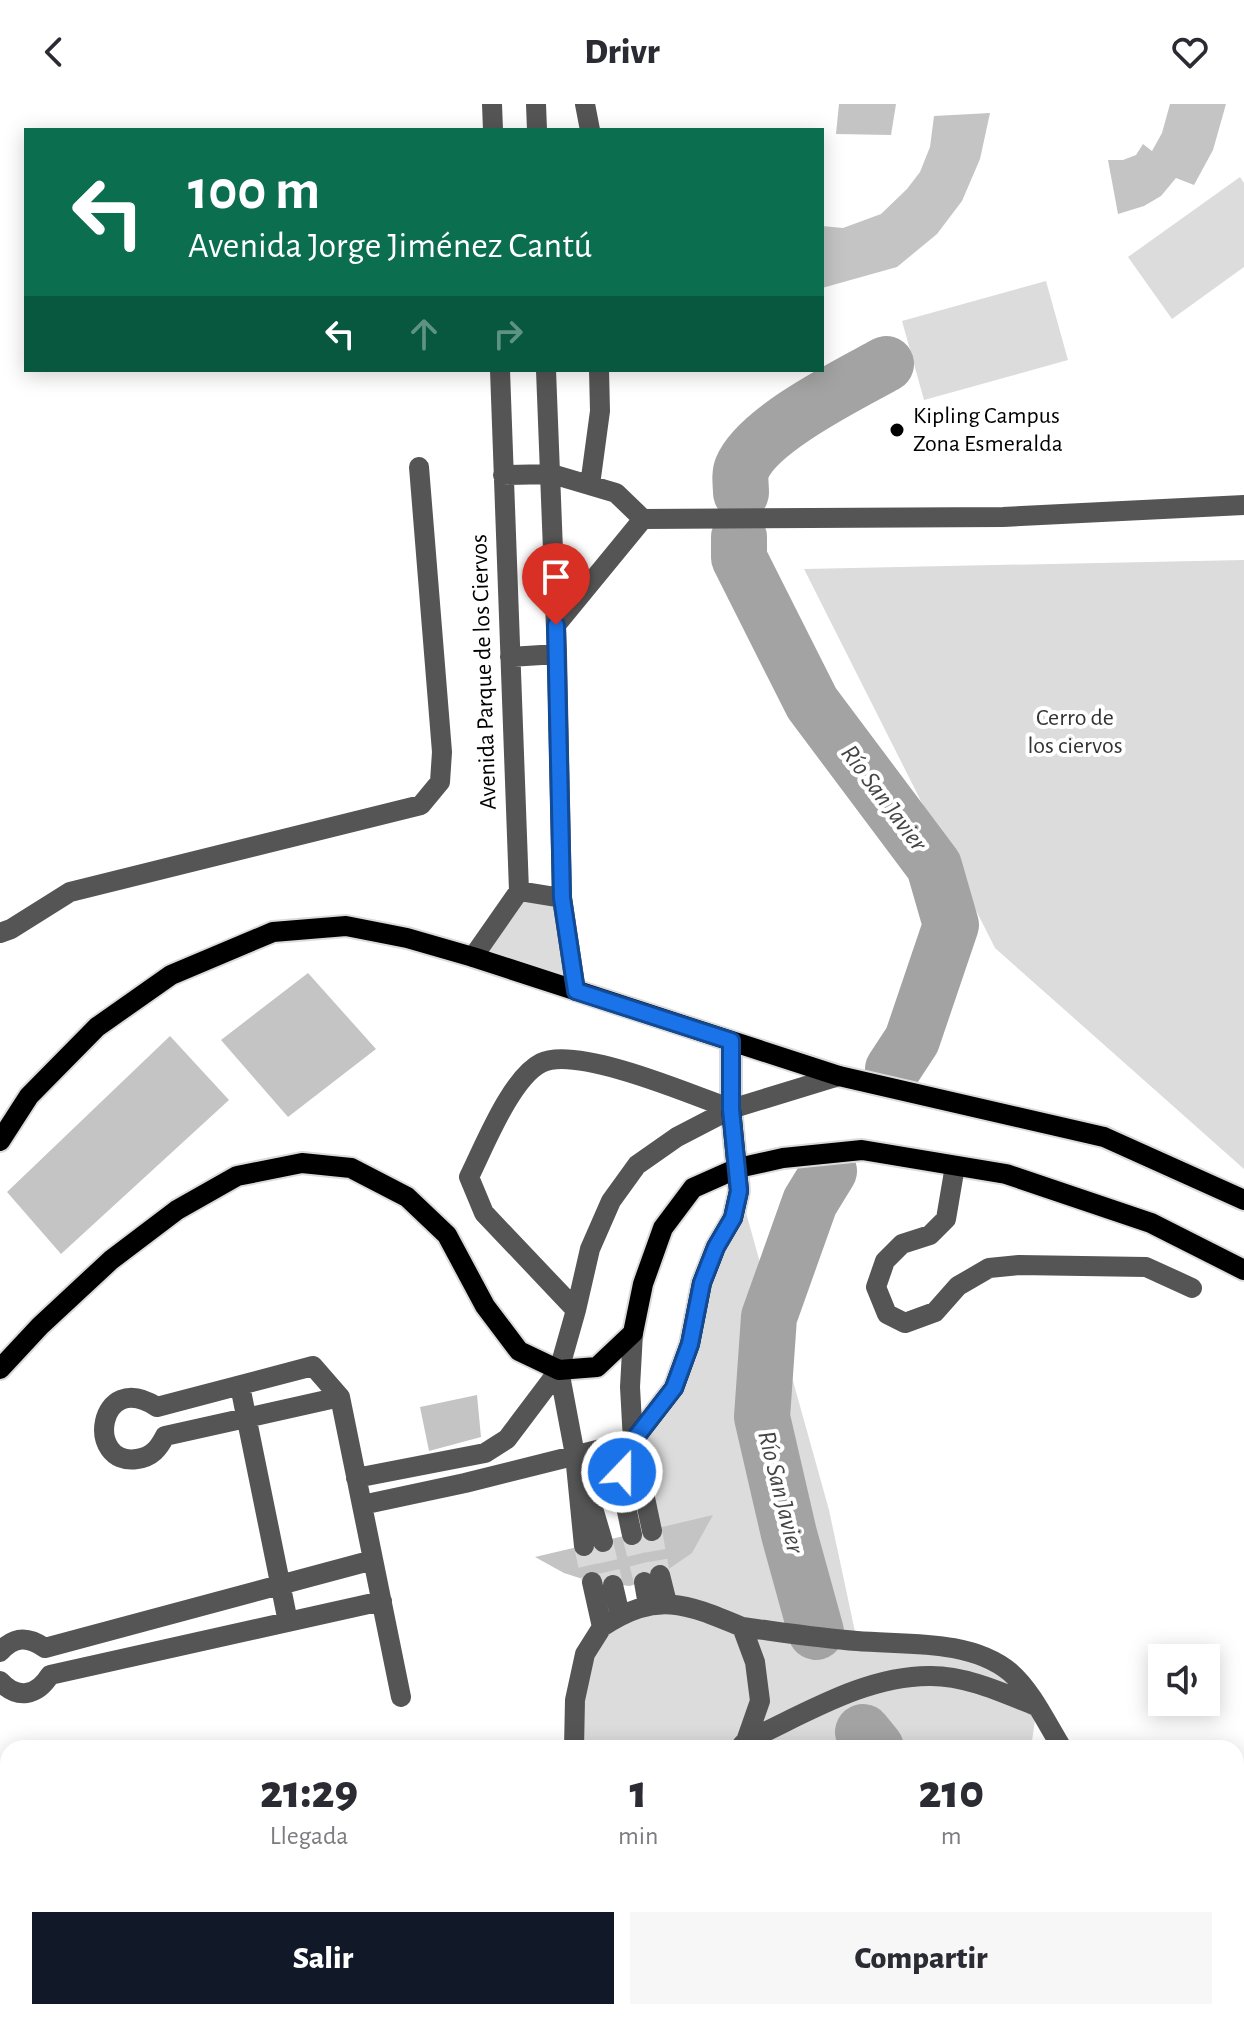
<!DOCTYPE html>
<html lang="es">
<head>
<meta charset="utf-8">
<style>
	body { margin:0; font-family:"Alegreya Sans",sans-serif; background:#f7f7f7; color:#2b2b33; height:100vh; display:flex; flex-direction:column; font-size:30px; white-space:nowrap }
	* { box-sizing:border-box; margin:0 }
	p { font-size:26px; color:#7c7c81 }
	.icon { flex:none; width:44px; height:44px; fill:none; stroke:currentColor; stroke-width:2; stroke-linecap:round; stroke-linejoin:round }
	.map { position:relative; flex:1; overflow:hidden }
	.sheet { position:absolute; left:0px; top:1636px; width:1244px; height:280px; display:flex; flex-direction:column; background:#fff; border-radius:24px 24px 0 0; box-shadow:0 4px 20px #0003 }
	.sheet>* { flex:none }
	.guide { position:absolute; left:24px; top:24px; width:800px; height:244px; border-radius:0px; box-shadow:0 4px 20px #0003; background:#0b6e4f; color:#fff; overflow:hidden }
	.buttons { position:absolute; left:1148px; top:1540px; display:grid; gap:16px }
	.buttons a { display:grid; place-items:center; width:72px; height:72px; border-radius:0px; background:#fff; box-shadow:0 4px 20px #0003; font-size:40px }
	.pin { position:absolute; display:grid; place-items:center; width:68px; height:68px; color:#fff; margin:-82px -34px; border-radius:50% 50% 50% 0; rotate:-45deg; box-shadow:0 0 8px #0007 }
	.pin .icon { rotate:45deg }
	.me { position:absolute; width:88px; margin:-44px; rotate:22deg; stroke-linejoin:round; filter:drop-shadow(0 0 6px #0008) }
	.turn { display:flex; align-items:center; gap:28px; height:168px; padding:0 32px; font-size:36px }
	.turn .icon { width:104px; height:104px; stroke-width:2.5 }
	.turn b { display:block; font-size:56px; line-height:68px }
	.lanes { display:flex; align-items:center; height:76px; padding:0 32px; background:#0003; justify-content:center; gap:40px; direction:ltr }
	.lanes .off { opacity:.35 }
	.eta { display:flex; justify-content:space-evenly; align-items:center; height:136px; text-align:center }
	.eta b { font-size:48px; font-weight:800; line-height:56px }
	.action { display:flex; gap:16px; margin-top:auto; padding:16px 32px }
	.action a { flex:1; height:92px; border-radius:0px; background:#111827; color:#fff; font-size:32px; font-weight:800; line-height:92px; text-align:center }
	.action a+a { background:#f7f7f7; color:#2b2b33 }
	header { display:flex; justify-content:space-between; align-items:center; height:104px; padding:0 32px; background:#fff; font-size:36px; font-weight:800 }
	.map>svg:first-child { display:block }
	.green { fill:#dcdcdc }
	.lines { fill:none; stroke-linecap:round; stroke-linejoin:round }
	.river { stroke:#a3a3a3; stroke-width:56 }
	.building { fill:#c4c4c4 }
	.minor-tunnel { stroke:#d9d9d9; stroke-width:20; stroke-dasharray:20 10; stroke-linecap:butt }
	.major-casing { stroke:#dbdbdb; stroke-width:24 }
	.minor { stroke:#555; stroke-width:20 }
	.major { stroke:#000; stroke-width:20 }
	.route-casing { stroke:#114b97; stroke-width:20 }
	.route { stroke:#1a73e8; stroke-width:14 }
	.poi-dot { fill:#000; stroke:#fff; stroke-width:3 }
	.labels { text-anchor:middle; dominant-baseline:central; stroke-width:8; stroke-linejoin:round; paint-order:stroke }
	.poi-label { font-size:24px; fill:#000; stroke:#fff; text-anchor:start }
	.street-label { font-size:24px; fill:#000; stroke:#fff }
	.park-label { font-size:24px; fill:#333; stroke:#fff }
	.water-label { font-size:26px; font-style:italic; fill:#444; stroke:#fff }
</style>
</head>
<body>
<header><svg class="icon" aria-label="back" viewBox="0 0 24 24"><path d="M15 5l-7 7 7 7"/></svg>Drivr<svg class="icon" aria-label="heart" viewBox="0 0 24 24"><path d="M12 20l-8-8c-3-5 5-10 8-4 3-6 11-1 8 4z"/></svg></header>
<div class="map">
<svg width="1244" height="1916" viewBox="0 0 1244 1916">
	<rect width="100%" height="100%" fill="#fff"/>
	<path class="green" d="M1240,73L1244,79V163L1172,215L1128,153Z
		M1046,177L1068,256L924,296L902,217Z
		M1244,456V1065L995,844L804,465Z
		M519,787L562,794L576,887L473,853Z
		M740,1087L829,1406L857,1537L987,1553L1037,1602L1031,1644H574L573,1635L602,1523L668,1498L634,1337L675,1284Z
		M508,1908H1014L1015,1916H505Z"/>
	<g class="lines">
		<path class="river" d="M741,389C741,381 739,371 742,364C758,325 848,281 886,260
			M739,433V454L812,599L934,762L951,821L912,936L893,965
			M816,1528L789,1430L762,1313L769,1213L810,1098L829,1067
			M863,1628L876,1644
			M967,1916V1908"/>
	</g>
	<path class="building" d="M839,0H896L891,31L836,30Z
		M1170,0H1226L1213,46L1194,81L1176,74L1161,92L1144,102L1118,110L1108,56H1123L1136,51L1143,40L1152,47L1162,29Z
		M990,9L980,55L962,97L937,130L897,163L822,184V122L843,124L881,110L907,85L920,68L930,43L934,12Z
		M308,869L376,945L288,1013L221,936Z
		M170,932L229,996L61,1150L7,1088Z
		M477,1291L481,1333L429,1347L420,1303Z
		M713,1411L692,1449L660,1471L630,1482L592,1478L564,1469L535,1453Z"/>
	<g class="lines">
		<path class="minor-tunnel" d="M652,1427L660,1471
			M632,1431L644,1478
			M603,1438L613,1481
			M584,1442L592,1478"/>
		<defs>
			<path id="major" d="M0,1037L29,992L97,923L171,871L273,828L346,822L407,834L473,853L839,972L1104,1033L1244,1096
				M0,1265L40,1222L111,1156L177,1106L237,1072L302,1059L351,1064L407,1093L447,1131L485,1202L519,1247L559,1266L597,1263L633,1229L643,1180L663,1124L693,1084L738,1064L783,1054L862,1046L1006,1070L1151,1119L1244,1166
				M633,1337L674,1284L690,1240L702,1179L716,1143L733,1114L739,1087L731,1005V937"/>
		</defs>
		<use href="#major" class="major-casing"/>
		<path class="minor" d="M492,0L493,26
			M536,0L537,26
			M585,0L590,26
			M546,266L557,550L562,794L576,887
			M503,371L552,370L616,389L643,415L1003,413L1244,401
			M590,381L600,307L599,266
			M556,521L643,415
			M510,553L557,550
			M519,787L562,794
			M0,829L11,825L70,788L421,701L440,678L442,648L419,363
			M473,853L519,787L500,266
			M955,1062L946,1115L930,1131L902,1140L885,1157L876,1183L887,1210L905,1219L935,1208L958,1182L989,1164L1019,1161L1146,1163L1192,1184
			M576,1206L484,1109L469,1073C484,1043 511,974 541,959C576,941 693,991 731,1005
			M633,1229L630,1283L633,1337L652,1427
			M240,1282L288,1518
			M340,1293L165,1332C159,1344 152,1353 137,1355C85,1363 97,1264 157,1303L313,1262L340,1293L401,1593
			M356,1374L485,1349L507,1335L559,1266
			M585,1377L603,1438
			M362,1401L465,1379L633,1337
			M632,1431L622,1384V1368L633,1337
			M584,1442L575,1351L559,1266L576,1206L590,1145L611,1097L637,1061L677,1033L731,1005L839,972
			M660,1471L667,1499
			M644,1478L648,1501
			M613,1481L620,1511
			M602,1523C656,1487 685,1499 742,1523L755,1558L760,1597L746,1637L742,1641
			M742,1523C780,1528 818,1534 857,1537C906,1541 970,1535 1010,1568C1032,1587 1047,1620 1062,1644
			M0,1548C14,1532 28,1532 45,1544L373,1456
			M0,1577C17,1596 37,1592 50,1571L382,1497
			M746,1637C803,1611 866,1571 931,1572C967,1572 1003,1589 1036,1602
			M574,1644L575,1596L585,1550L602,1523L592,1478
			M1236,1905L1244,1916
			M505,1916L508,1908
			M559,1916L562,1908"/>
		<use href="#major" class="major"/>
	</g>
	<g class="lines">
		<defs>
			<path id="route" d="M556,521L562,794L576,887L731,937V1005L739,1087L733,1114L716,1143L702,1179L690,1240L674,1284L633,1337L622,1368"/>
		</defs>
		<use href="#route" class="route-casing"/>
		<use href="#route" class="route"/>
	</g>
	<circle class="poi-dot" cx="897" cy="326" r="8"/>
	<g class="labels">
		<g class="poi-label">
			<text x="913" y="312">Kipling Campus<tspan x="913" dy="28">Zona Esmeralda</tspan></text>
		</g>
		<g class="street-label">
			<text transform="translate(484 568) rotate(-92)">Avenida Parque de los Ciervos</text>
		</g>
		<g class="park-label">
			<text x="1075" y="614">Cerro de<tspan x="1075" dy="28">los ciervos</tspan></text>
		</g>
		<g class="water-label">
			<text transform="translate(884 694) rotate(53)">Río San Javier</text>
			<text transform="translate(781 1388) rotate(76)">Río San Javier</text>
		</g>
	</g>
</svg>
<div class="buttons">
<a><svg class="icon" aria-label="sound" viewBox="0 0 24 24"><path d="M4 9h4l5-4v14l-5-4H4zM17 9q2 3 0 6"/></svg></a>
</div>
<div class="pin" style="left:556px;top:521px;background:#d93025"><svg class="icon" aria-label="arrive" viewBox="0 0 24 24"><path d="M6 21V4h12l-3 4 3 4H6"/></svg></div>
<svg class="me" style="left:622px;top:1368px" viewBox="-20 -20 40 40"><circle r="17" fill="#1a73e8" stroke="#fff" stroke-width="3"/><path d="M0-11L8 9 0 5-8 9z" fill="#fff"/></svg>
<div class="guide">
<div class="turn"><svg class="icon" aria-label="left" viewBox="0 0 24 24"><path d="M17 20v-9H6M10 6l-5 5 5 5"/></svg><div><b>100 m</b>Avenida Jorge Jiménez Cantú</div></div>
<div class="lanes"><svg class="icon" aria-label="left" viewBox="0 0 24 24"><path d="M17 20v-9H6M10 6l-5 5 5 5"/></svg><svg class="icon off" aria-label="ahead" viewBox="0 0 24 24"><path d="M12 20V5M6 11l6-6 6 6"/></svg><svg class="icon off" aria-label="right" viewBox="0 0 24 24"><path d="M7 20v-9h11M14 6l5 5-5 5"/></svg></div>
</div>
<section class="sheet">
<div class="eta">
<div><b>21:29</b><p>Llegada</p></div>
<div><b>1</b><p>min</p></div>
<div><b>210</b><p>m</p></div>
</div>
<div class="action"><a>Salir</a><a>Compartir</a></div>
</section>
</div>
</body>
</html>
